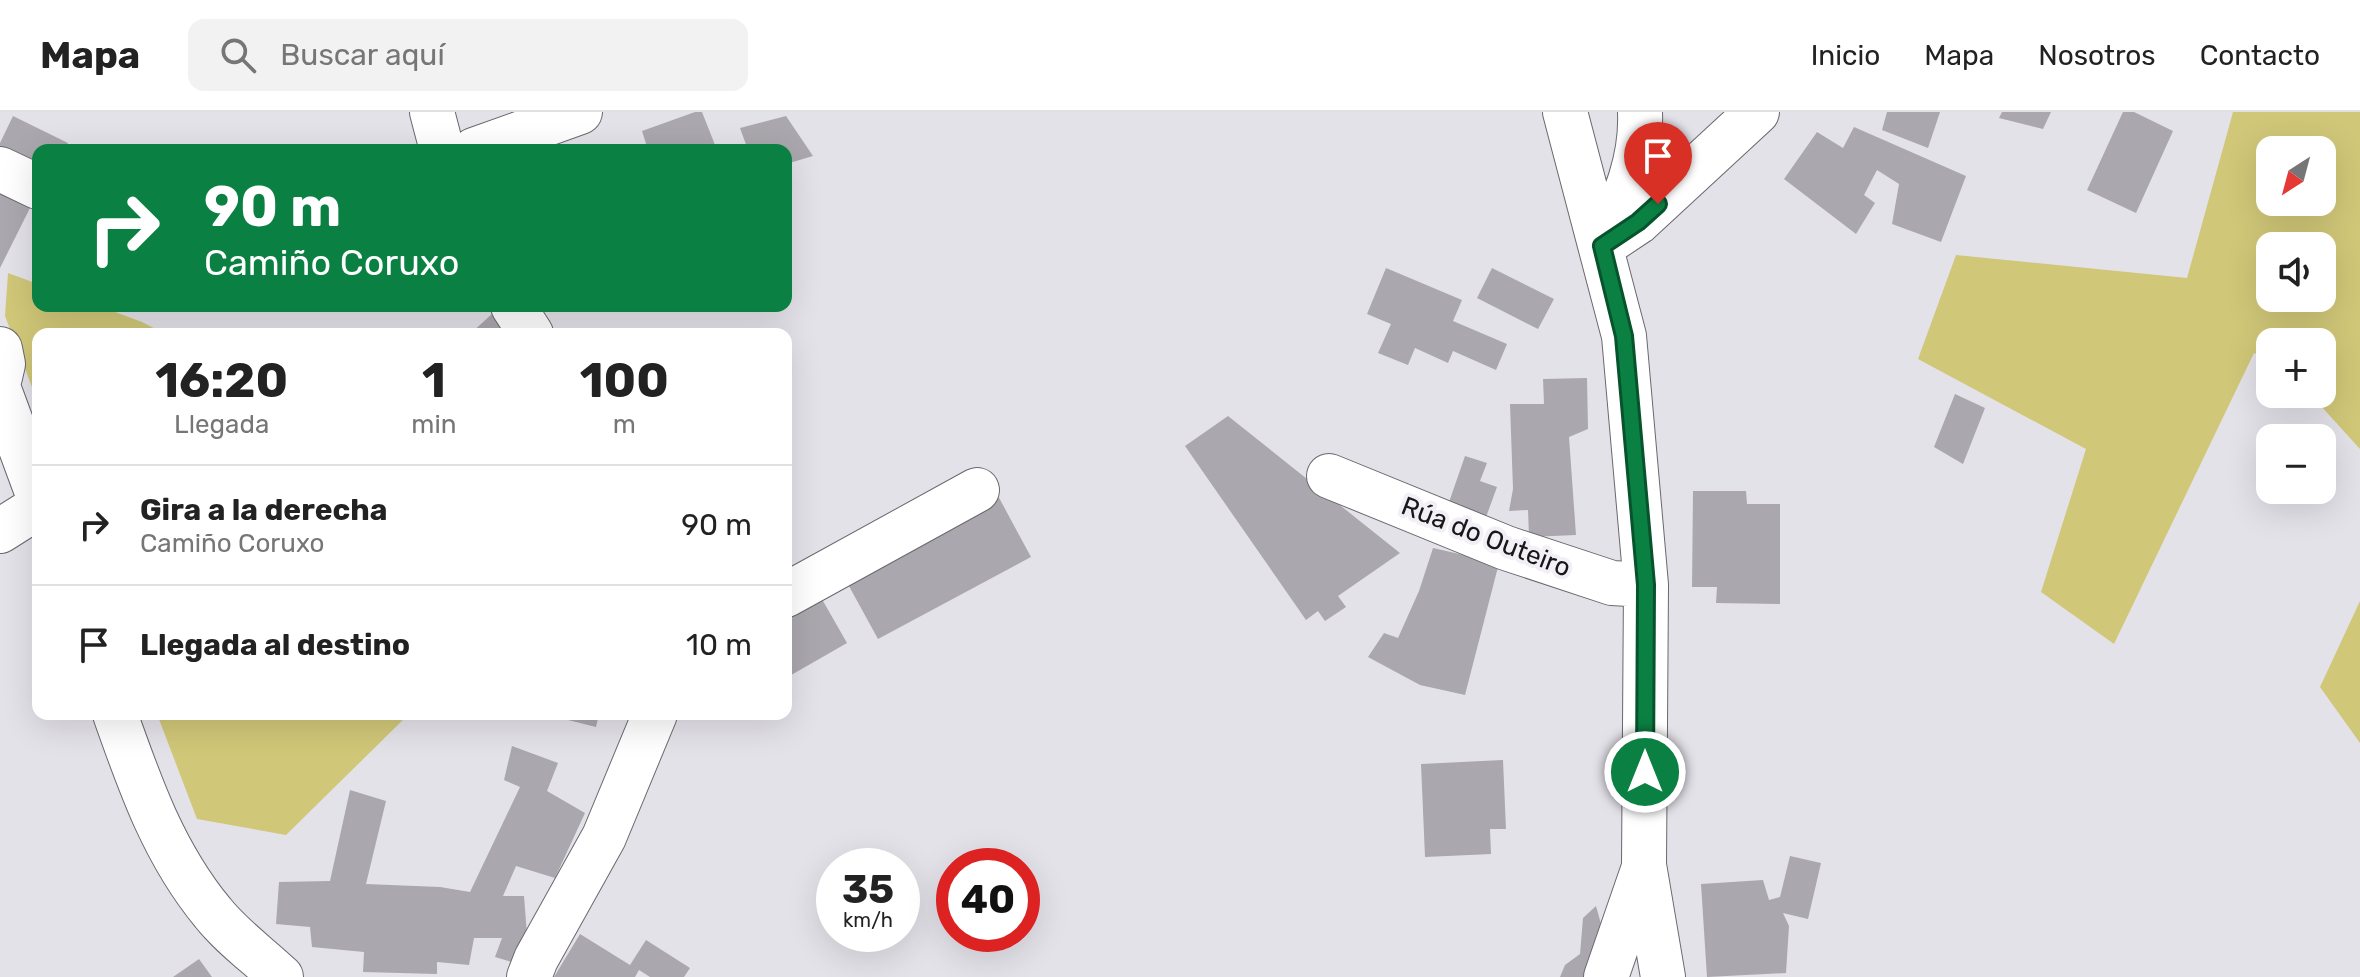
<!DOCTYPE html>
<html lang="es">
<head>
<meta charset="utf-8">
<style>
	body { margin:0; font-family:Rubik,sans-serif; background:#f2f2f2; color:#222; height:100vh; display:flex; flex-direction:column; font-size:30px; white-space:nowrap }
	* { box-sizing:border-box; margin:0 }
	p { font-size:26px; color:#767676 }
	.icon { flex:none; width:44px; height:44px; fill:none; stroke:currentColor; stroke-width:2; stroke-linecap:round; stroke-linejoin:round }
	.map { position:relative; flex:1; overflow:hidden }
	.side { position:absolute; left:32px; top:216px; width:760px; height:392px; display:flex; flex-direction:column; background:#fff; border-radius:16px; box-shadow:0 8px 32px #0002 }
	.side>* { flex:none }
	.guide { position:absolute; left:32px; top:32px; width:760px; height:168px; border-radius:16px; box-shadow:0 8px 32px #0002; background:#0b8043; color:#fff; overflow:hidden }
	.needle { width:52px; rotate:216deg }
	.tools { position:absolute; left:2256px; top:24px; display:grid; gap:16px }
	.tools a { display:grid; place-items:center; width:80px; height:80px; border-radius:16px; background:#fff; box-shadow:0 8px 32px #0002; font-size:40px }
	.speed { position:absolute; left:816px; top:736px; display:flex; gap:16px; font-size:40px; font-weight:700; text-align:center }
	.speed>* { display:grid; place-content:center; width:104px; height:104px; border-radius:50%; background:#fff; box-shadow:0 8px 32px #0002; line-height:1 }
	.speed small { font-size:20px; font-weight:400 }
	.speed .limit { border:12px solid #d22; background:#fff; color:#111 }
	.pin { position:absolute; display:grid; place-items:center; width:68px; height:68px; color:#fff; margin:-82px -34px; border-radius:50% 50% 50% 0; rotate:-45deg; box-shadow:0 0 8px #0007 }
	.pin .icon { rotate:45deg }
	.me { position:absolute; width:88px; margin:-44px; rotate:0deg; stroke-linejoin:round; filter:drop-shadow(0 0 6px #0008) }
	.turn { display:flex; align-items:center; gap:28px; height:168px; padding:0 40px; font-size:36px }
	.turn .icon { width:104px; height:104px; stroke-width:2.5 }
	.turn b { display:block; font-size:56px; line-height:68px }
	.eta { display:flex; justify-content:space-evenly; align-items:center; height:136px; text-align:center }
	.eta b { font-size:48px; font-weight:700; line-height:56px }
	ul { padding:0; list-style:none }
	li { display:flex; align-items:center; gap:24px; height:120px; padding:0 40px; border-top:2px solid #e0e0e0 }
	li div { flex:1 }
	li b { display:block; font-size:30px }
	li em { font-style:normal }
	header { display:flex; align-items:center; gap:48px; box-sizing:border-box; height:112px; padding:0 40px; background:#fff; border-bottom:2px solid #e0e0e0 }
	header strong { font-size:38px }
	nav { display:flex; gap:44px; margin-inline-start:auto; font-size:28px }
	.search { width:560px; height:72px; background:#f2f2f2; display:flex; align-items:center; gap:20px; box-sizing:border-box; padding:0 28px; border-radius:16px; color:#767676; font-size:30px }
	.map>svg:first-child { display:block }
	.green { fill:#d0c778; fill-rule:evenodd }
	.building { fill:#aaa7ae }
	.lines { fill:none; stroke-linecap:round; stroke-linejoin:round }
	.minor-casing { stroke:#6a686e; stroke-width:46 }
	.minor { stroke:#fff; stroke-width:44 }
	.route-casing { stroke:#07532c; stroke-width:20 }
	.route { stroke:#0b8043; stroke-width:14 }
	.labels { text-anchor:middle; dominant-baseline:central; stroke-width:8; stroke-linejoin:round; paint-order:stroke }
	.street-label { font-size:26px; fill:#171619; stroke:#f2eff6 }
</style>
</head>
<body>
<header>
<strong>Mapa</strong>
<div class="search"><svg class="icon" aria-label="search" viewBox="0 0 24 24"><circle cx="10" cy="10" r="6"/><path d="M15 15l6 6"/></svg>Buscar aquí</div>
<nav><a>Inicio</a><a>Mapa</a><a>Nosotros</a><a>Contacto</a></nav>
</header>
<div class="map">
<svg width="2360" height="865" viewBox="0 0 2360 865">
	<rect width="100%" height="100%" fill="#e4e2e9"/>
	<path class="green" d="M2233,0H2360V337L2310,282H2322V230H2270V248L2254,241L2114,532L2041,480L2086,337L1918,247L1956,143L2187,166ZM2270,38H2322V90H2270ZM2270,134H2322V186H2270Z
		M8,161L38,172V194H99L142,210L165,222H38V291L5,204Z
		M2360,489V631L2320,575Z
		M157,602H409L286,723L197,707Z"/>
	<path class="building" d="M695,0H702L717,38H648L642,19Z
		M1887,0H1940L1928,36L1882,18Z
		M2002,0H2051L2043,17L1999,6Z
		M2123,0H2134L2173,19L2136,101L2087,78Z
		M13,4L68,31L64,38H38V65L0,46V31Z
		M786,4L813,44L786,52V38H748L740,16Z
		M1854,15L1966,64L1941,130L1892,112L1899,72L1877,58L1864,83L1875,91L1856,122L1784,67L1817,20L1843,36Z
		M0,71L34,88L0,156Z
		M1386,156L1462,188L1453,209L1507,232L1496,258L1453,239L1448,251L1415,236L1408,253L1378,241L1391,212L1367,202Z
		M1492,156L1554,187L1538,217L1477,186Z
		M493,201L509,222H470Z
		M1587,266L1588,317L1569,325L1576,423L1529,425L1528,398L1509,399L1513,377L1510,292H1544L1543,267Z
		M1955,282L1985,296L1963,352L1934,335Z
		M1228,304L1400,441L1338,484L1346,495L1325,509L1318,499L1306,508L1185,334Z
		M1465,344L1487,351L1480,369L1497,375L1485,408L1447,396Z
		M1693,379H1746L1747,392H1780V492L1716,491L1717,475H1692Z
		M997,382L1031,445L878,527L844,465Z
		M1433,436L1499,451L1465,583L1420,573L1368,545L1384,521L1398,526L1419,479Z
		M819,482L847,531L786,566V501Z
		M544,602H599L596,615Z
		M512,634L558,651L547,679L585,701L555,766L516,754L503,784H524L527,823L521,853L495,845L502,826H474L469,853L437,850V862L363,860L364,840L312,835L310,815L276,812L279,770L330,769L350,678L386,689L366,772L440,775L470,780L520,675L504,668Z
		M1503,648L1506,717H1490L1491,742L1425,745L1421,652Z
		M1790,744L1821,751L1808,807L1783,801L1789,814L1786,861L1707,865L1701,772L1763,768L1769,788L1780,785Z
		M1596,794L1606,830L1597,865H1560L1565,853L1580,842L1583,806Z
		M580,822L630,853L646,828L690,856L684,865H650L639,858L635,865H554Z
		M199,847L212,865H173Z"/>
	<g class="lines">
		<defs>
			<path id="minor" d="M432,0L442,38
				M1565,0L1624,224L1646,473L1644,753L1663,865
				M474,38L580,0
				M0,57L38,75
				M1605,128C1625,86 1642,48 1640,0
				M1602,134L1638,110L1757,0
				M513,194L531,222
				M0,237L3,252L0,265
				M0,280L38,383
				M1329,364L1506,436L1612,471L1646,473
				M0,419L38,395
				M786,483L977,378
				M115,602C140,673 164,742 213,801C232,825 259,844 281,865
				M529,865L536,847L604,725L655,602
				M1606,865L1643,758"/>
		</defs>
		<use href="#minor" class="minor-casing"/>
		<use href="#minor" class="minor"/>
	</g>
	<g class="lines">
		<defs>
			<path id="route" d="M1645,660L1646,473L1624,224L1602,134L1638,110L1658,92"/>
		</defs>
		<use href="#route" class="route-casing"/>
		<use href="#route" class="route"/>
	</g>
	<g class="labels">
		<g class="street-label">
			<text transform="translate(1486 425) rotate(21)">Rúa do Outeiro</text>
		</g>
	</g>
</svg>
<div class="tools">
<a><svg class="needle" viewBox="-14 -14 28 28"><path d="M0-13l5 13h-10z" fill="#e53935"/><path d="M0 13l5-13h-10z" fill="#767676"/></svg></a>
<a><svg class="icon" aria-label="sound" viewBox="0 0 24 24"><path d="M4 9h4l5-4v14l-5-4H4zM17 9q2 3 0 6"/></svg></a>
<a>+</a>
<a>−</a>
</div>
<div class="speed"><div>35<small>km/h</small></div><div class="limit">40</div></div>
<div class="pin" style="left:1658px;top:92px;background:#d93025"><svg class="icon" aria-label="arrive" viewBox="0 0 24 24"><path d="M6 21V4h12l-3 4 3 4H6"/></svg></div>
<svg class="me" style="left:1645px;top:660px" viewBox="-20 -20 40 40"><circle r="17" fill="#0b8043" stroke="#fff" stroke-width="3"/><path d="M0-11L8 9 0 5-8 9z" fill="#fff"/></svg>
<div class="guide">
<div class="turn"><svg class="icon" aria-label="right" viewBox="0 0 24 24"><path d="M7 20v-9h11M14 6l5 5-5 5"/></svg><div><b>90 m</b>Camiño Coruxo</div></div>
</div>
<section class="side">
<div class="eta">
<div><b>16:20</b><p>Llegada</p></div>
<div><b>1</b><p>min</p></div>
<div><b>100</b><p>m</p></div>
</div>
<ul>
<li><svg class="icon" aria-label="right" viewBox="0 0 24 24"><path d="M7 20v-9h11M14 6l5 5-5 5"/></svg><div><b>Gira a la derecha</b><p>Camiño Coruxo</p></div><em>90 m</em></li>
<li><svg class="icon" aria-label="arrive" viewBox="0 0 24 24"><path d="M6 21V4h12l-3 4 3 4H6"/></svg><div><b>Llegada al destino</b></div><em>10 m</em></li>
</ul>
</section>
</div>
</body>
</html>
